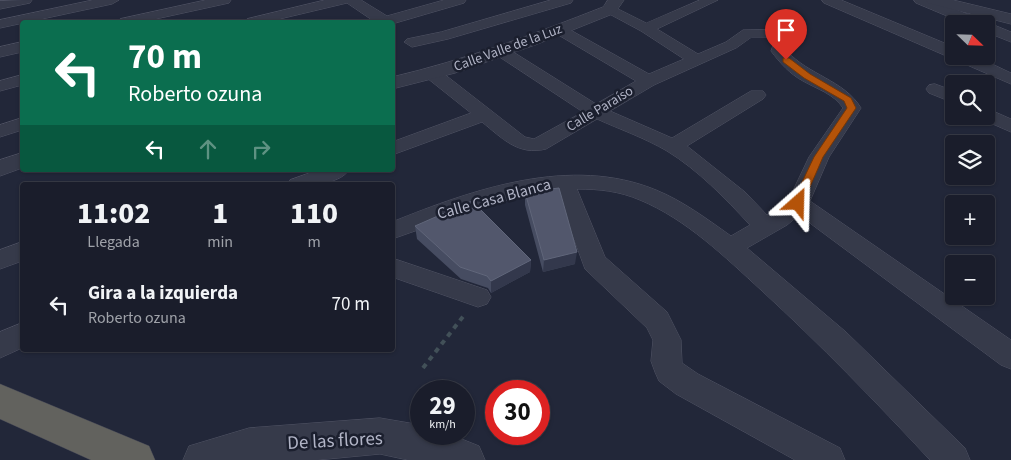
<!DOCTYPE html>
<html lang="es">
<head>
<meta charset="utf-8">
<style>
	body { margin:0; font-family:"Source Sans 3",sans-serif; background:#272a37; color:#f1f3f6; height:100vh; display:flex; flex-direction:column; font-size:19px; white-space:nowrap }
	* { box-sizing:border-box; margin:0 }
	p { font-size:16px; color:#9fa2a9 }
	.icon { flex:none; width:28px; height:28px; fill:none; stroke:currentColor; stroke-width:2; stroke-linecap:round; stroke-linejoin:round }
	.map { position:relative; flex:1; overflow:hidden }
	.panel { position:absolute; left:20px; top:182px; width:375px; height:170px; display:flex; flex-direction:column; background:#1a1d2b; border-radius:5px; box-shadow:0 1px 4px #0004,0 0 0 1px #383b47 }
	.panel>* { flex:none }
	.guide { position:absolute; left:20px; top:20px; width:375px; height:152px; border-radius:5px; box-shadow:0 1px 4px #0004,0 0 0 1px #383b47; background:#0b6e4f; color:#fff; overflow:hidden }
	.needle { width:32px; rotate:113deg }
	.controls { position:absolute; left:945px; top:15px; display:grid; gap:10px }
	.controls a { display:grid; place-items:center; width:50px; height:50px; border-radius:5px; background:#1a1d2b; box-shadow:0 1px 4px #0004,0 0 0 1px #383b47; font-size:25px }
	.speed { position:absolute; left:410px; top:380px; display:flex; gap:10px; font-size:25px; font-weight:700; text-align:center }
	.speed>* { display:grid; place-content:center; width:65px; height:65px; border-radius:50%; background:#1a1d2b; box-shadow:0 1px 4px #0004,0 0 0 1px #383b47; line-height:1 }
	.speed small { font-size:12px; font-weight:400 }
	.speed .limit { border:8px solid #d22; background:#fff; color:#111 }
	.pin { position:absolute; display:grid; place-items:center; width:42px; height:42px; color:#fff; margin:-51px -21px; border-radius:50% 50% 50% 0; rotate:-45deg; box-shadow:0 0 5px #0007 }
	.pin .icon { rotate:45deg }
	.me { position:absolute; width:55px; margin:-28px; rotate:25deg; stroke-linejoin:round; filter:drop-shadow(0 0 4px #0008) }
	.turn { display:flex; align-items:center; gap:18px; height:105px; padding:0 25px; font-size:22px }
	.turn .icon { width:65px; height:65px; stroke-width:2.5 }
	.turn b { display:block; font-size:35px; line-height:42px }
	.lanes { display:flex; align-items:center; height:48px; padding:0 25px; background:#0003; justify-content:center; gap:25px; direction:ltr }
	.lanes .off { opacity:.35 }
	.eta { display:flex; justify-content:space-evenly; align-items:center; height:85px; text-align:center }
	.eta b { font-size:30px; font-weight:800; line-height:35px }
	ul { padding:0; list-style:none }
	li { display:flex; align-items:center; gap:15px; height:75px; padding:0 25px }
	li div { flex:1 }
	li b { display:block; font-size:19px }
	li em { font-style:normal }
	.map>svg:first-child { display:block }
	.lines { fill:none; stroke-linecap:round; stroke-linejoin:round }
	.minor-casing { stroke:#515465; stroke-width:1 }
	.tertiary-casing { stroke:#515465; stroke-width:1 }
	.trunk-casing { stroke:#3e4152; stroke-width:1 }
	.path { stroke:#425058; stroke-width:4; stroke-dasharray:5 5; stroke-linecap:butt }
	.minor { fill:#363a4a; fill-rule:evenodd }
	.tertiary { fill:#363a4a; fill-rule:evenodd }
	.trunk { fill:#62625e; fill-rule:evenodd }
	.wall { fill:#464c61 }
	.shaded-wall { fill:#33384c }
	.building { fill:#52576c; stroke:#60667a }
	.route { fill:#b45309; stroke:#753606 }
	.labels { text-anchor:middle; dominant-baseline:central; stroke-width:5; stroke-linejoin:round; paint-order:stroke }
	.far-street-label { font-size:14px; fill:#b1b4c6; stroke:#1b1f2e }
	.street-label { font-size:16px; fill:#b1b4c6; stroke:#1b1f2e }
	.near-street-label { font-size:19px; fill:#b1b4c6; stroke:#1b1f2e }
</style>
</head>
<body>
<div class="map">
<svg width="1011" height="460" viewBox="0 0 1011 460">
	<rect width="100%" height="100%" fill="#222739"/>
	<g class="lines">
		<defs>
			<path id="minor" d="M32,0L30,3L0,9V1Z
				M93,0H119L112,4L0,28V20Z
				M206,0H231L229,3L142,22H118L120,19Z
				M325,0H361L387,16L444,0H466L464,3L392,24V22H375L347,3L267,22H245L247,19Z
				M551,0H573L571,3L448,39L412,47L404,42L407,39L441,32Z
				M700,0H718L657,29L698,54L726,42L743,30L787,29L791,34L787,51C808,75 844,80 861,108L829,157L810,201L1011,340V369L1001,365L799,215L787,225L747,248L846,332L965,448L970,460H930C875,401 821,345 761,290C725,257 686,219 640,200C619,191 599,189 577,189L605,257L667,312L681,340L682,363L698,374L840,448L845,460H795L676,394L659,381L655,372L651,361L653,340L647,328L585,269L556,190L498,202L392,239V222C474,189 571,155 656,190C683,201 707,219 731,236L750,225C725,198 698,170 667,151C645,138 619,129 597,119L546,149C518,156 502,138 482,122L392,155V142L471,113L427,78L425,74L427,70H439L525,137L534,139L583,112L498,56L496,53L498,50H510L596,104L636,81L555,33L553,30L555,27H565L649,74L684,59L641,31L602,10L604,7H614L646,23ZM752,37H776L771,51C780,63 790,74 803,81C817,89 834,94 843,108L809,157L789,199L767,215L745,192L687,146L763,99L766,95L763,91H751L672,138L610,111L654,85L736,48Z
				M822,0H841L954,47V56H975L1011,73V84L824,3Z
				M914,0H933L1011,32V42L986,32V24H966L916,3Z
				M22,42V52L0,57V47Z
				M22,75V85L0,91V81Z
				M935,84L954,91V103L929,93L926,89L929,85Z
				M986,108L1011,119V132L979,118L978,116H986Z
				M22,118V130L0,137V125Z
				M318,170H349C338,186 305,185 287,185L290,180Z
				M22,242V261L0,269V250Z
				M392,258L487,290L491,297L487,304L478,307L392,277Z
				M22,323V348L0,358V332Z"/>
			<path id="tertiary" d="M608,0H624L615,13L535,45L455,73L392,89V77C465,60 534,34 603,7Z
				M926,0H953L1011,14V24L928,3Z
				M22,153V168L0,176V160Z
				M380,418L421,425V434H449L479,446L485,460H408L380,454L317,460H183L189,446L249,428Z"/>
			<path id="trunk" d="M0,384L149,446L155,460H91L0,419Z"/>
		</defs>
		<use href="#minor" class="minor-casing"/>
		<use href="#tertiary" class="tertiary-casing"/>
		<use href="#trunk" class="trunk-casing"/>
		<path class="path" d="M423,368L465,314"/>
		<use href="#minor" class="minor"/>
		<use href="#tertiary" class="tertiary"/>
		<use href="#trunk" class="trunk"/>
	</g>
	<path class="wall" d="M525,192L575,264L543,272L525,205Z
		M415,226L531,260L530,272L491,293L488,288L461,279L417,239Z"/>
	<path class="shaded-wall" d="M577,252L575,264L543,272L544,260Z
		M531,260L530,272L491,293V281Z"/>
	<path class="building" d="M559,188L577,252L544,260L525,192Z
		M472,201L531,260L491,281L487,276L460,267L415,226Z"/>
	<path class="route" d="M783,58H789L810,74L851,98L856,108L823,157L803,203L798,206L792,203L814,157L847,108L844,101L804,78L783,62Z"/>
	<g class="labels">
		<g class="far-street-label">
			<text transform="translate(508 48) rotate(-20)">Calle Valle de la Luz</text>
			<text transform="translate(600 109) rotate(-31)">Calle Paraíso</text>
		</g>
		<g class="street-label">
			<text transform="translate(494 199) rotate(-15)">Calle Casa Blanca</text>
		</g>
		<g class="near-street-label">
			<text transform="translate(335 441) rotate(-3)">De las flores</text>
		</g>
	</g>
</svg>
<div class="controls">
<a><svg class="needle" viewBox="-14 -14 28 28"><path d="M0-13l5 13h-10z" fill="#e53935"/><path d="M0 13l5-13h-10z" fill="#9fa2a9"/></svg></a>
<a><svg class="icon" aria-label="search" viewBox="0 0 24 24"><circle cx="10" cy="10" r="6"/><path d="M15 15l6 6"/></svg></a>
<a><svg class="icon" aria-label="layers" viewBox="0 0 24 24"><path d="M12 4l9 5-9 5-9-5zM3 14l9 5 9-5"/></svg></a>
<a>+</a>
<a>−</a>
</div>
<div class="speed"><div>29<small>km/h</small></div><div class="limit">30</div></div>
<div class="pin" style="left:786px;top:60px;background:#d93025"><svg class="icon" aria-label="arrive" viewBox="0 0 24 24"><path d="M6 21V4h12l-3 4 3 4H6"/></svg></div>
<svg class="me" style="left:798px;top:203px" viewBox="-20 -20 40 40"><path d="M0-17L14 15 0 8-14 15z" fill="#b45309" stroke="#fff" stroke-width="4"/></svg>
<div class="guide">
<div class="turn"><svg class="icon" aria-label="left" viewBox="0 0 24 24"><path d="M17 20v-9H6M10 6l-5 5 5 5"/></svg><div><b>70 m</b>Roberto ozuna</div></div>
<div class="lanes"><svg class="icon" aria-label="left" viewBox="0 0 24 24"><path d="M17 20v-9H6M10 6l-5 5 5 5"/></svg><svg class="icon off" aria-label="ahead" viewBox="0 0 24 24"><path d="M12 20V5M6 11l6-6 6 6"/></svg><svg class="icon off" aria-label="right" viewBox="0 0 24 24"><path d="M7 20v-9h11M14 6l5 5-5 5"/></svg></div>
</div>
<section class="panel">
<div class="eta">
<div><b>11:02</b><p>Llegada</p></div>
<div><b>1</b><p>min</p></div>
<div><b>110</b><p>m</p></div>
</div>
<ul>
<li><svg class="icon" aria-label="left" viewBox="0 0 24 24"><path d="M17 20v-9H6M10 6l-5 5 5 5"/></svg><div><b>Gira a la izquierda</b><p>Roberto ozuna</p></div><em>70 m</em></li>
</ul>
</section>
</div>
</body>
</html>
